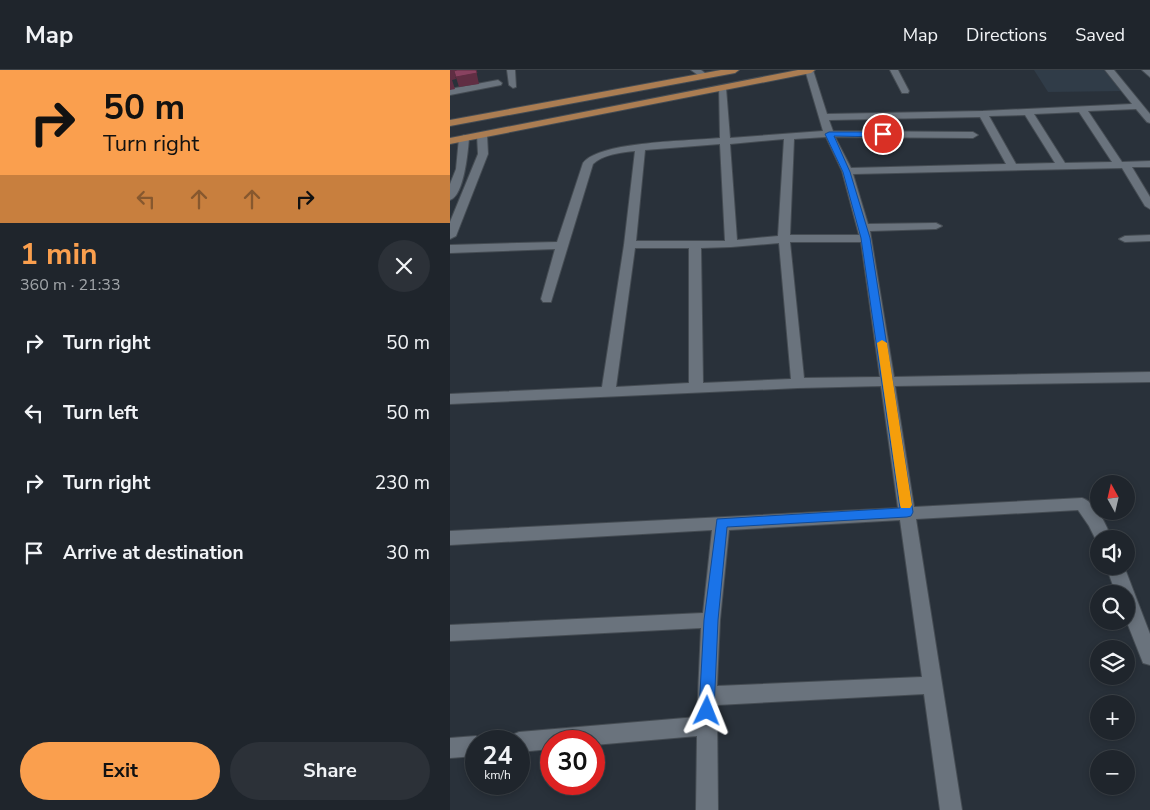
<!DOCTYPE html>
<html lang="en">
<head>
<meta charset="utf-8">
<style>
	body { margin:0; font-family:"Nunito Sans",sans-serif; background:#2c3138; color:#f1f3f6; height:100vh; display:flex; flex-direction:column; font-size:19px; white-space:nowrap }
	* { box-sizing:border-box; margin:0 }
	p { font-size:16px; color:#a1a5a9 }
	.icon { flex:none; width:28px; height:28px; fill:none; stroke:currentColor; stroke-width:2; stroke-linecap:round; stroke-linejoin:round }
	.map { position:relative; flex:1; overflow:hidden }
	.drawer { display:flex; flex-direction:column; background:#1f252c; width:450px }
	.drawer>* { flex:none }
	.top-card { background:#fa9f4e; color:#111; overflow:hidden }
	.needle { width:32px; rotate:352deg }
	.buttons { position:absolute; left:640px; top:405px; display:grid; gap:10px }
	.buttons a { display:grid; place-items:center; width:45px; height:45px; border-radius:50%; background:#1f252c; box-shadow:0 2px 8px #0003,0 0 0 1px #3c4248; font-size:25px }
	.speed { position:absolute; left:15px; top:660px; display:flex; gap:10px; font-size:25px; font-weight:700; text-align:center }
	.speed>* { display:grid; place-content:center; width:65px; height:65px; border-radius:50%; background:#1f252c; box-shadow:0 2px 8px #0003,0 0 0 1px #3c4248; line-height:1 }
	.speed small { font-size:12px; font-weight:400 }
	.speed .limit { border:8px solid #d22; background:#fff; color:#111 }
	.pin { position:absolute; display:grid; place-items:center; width:42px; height:42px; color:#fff; margin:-21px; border:2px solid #fff; border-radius:50%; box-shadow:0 1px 5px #0007 }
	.me { position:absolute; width:55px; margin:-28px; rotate:2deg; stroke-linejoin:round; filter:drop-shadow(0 0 4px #0008) }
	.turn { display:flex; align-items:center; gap:18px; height:105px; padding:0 20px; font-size:22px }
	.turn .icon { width:65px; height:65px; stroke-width:2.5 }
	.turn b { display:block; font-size:35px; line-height:42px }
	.lanes { display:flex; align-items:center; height:48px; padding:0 20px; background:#0003; justify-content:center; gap:25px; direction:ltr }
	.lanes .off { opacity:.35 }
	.round { display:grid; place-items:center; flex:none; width:52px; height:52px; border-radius:26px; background:#2c3138 }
	.overview { display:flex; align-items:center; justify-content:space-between; height:85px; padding:0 20px }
	h1 { font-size:30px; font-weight:700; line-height:38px; color:#fa9f4e }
	.button { display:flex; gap:10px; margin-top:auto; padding:10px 20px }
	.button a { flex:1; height:58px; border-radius:30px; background:#fa9f4e; color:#111; font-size:20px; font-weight:700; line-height:58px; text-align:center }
	.button a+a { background:#2c3138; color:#f1f3f6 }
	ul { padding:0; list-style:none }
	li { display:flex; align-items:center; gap:15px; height:70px; padding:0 20px }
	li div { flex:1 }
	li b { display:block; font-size:19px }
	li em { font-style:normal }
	header { display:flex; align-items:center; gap:30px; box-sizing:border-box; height:70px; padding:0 25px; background:#1f252c; border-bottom:1px solid #3c4248 }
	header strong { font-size:24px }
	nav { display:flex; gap:28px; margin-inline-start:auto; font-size:18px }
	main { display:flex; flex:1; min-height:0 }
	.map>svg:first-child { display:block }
	.built { fill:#303c48 }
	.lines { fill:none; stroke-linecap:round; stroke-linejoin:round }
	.minor-casing { stroke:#454c53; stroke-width:2 }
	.major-casing { stroke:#454c53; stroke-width:2 }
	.minor { fill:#6a737d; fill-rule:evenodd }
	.major { fill:#ab7d52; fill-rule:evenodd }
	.shaded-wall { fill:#602e43 }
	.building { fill:#894260; stroke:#602e43 }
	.route { fill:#1a73e8; stroke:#114b97 }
	.slow { fill:#f59e0b }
</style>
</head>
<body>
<header>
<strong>Map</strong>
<nav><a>Map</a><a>Directions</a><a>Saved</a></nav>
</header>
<main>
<section class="drawer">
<div class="top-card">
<div class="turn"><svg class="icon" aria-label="right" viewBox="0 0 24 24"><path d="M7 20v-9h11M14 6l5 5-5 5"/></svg><div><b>50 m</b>Turn right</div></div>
<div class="lanes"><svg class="icon off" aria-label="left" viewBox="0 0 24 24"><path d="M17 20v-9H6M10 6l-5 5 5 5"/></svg><svg class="icon off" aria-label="ahead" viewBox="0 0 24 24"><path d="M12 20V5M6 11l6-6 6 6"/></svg><svg class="icon off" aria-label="ahead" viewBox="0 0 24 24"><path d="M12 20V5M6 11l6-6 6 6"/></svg><svg class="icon" aria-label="right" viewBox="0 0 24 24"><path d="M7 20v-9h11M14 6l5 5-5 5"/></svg></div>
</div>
<div class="overview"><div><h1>1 min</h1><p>360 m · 21:33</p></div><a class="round"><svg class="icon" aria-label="close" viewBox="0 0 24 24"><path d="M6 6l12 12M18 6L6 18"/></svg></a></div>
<ul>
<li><svg class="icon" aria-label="right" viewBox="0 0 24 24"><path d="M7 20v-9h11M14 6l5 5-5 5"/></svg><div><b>Turn right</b></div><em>50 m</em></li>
<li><svg class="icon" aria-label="left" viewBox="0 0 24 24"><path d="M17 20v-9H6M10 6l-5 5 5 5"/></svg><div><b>Turn left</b></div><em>50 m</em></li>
<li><svg class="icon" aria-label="right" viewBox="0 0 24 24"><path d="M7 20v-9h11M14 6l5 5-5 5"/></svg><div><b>Turn right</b></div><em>230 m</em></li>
<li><svg class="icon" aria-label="arrive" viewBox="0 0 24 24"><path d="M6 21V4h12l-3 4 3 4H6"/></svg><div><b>Arrive at destination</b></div><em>30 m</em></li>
</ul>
<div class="button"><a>Exit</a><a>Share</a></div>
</section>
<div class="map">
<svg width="700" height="740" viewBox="0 0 700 740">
	<rect width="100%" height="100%" fill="#29313a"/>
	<path class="built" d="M584,0H658L676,21L598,22Z"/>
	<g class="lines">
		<defs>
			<path id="minor" d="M57,0H65L66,17L63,18L59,15Z
				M241,0H251L259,6L252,8Z
				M355,0H363L377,44L533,41L682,34L655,0H664L700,44V53L697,52L686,39L638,41L672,92L700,91V97H682L700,127V139L695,136L672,98L403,104L418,154L486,153L492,156L486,159L420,161L444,307L700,302V312L445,316L464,437L632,428C647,433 656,455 662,469H649L648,474L639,456L628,440L466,449L512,740H490L474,624L267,635L268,740H246L247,666L144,675V671H101V679L69,682V671H59L62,665L69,662L247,647L251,558L0,571V555L253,543L262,460L0,475V461L448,438L431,316L348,318L0,334V324L152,317L174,175L185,81C172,82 152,85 143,94L101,232H93L91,229L105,179L0,183V175L107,172L133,93C150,71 241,71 270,68L269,16H275L276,18L280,68L373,61ZM629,42L662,92L615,93L584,44ZM575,45L605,93L566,94L539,46ZM530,47L556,94L401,98L385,67L523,68L528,65L523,62L383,61L379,50ZM376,67L392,101L409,165H340L344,69ZM334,69L328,166L287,170L280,74ZM270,74L275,171H186L195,80ZM340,172H411L430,307L354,308ZM329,173L341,309L253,313L251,178L281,177ZM185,178H239V313L166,317ZM450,450L472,607L267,616L270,550L279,460Z
				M440,0H448L459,21L458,23H452Z
				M692,0H700V7Z
				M48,10L52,13L51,15L0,25V19Z
				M32,62L37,65L38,84L6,166L0,169V152L28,84L27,65Z
				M14,65L19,68C18,81 14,126 0,130V114L6,99L9,68Z
				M700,165V171L675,172L669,169L675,166Z
				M656,496H674L700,564V595L693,593L676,550V524H666Z
				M26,666L34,671H26V686L0,688V668Z"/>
			<path id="major" d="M271,0H289L285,3L0,56V50Z
				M348,0H365L361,3L0,74V68Z"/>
		</defs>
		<use href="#minor" class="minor-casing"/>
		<use href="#major" class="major-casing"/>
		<use href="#minor" class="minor"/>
		<use href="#major" class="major"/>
	</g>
	<path class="shaded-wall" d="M0,0H26L29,14L9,17L4,1L6,9L2,10L5,19L0,20Z"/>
	<path class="building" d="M7,0H26L27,3L6,7L4,1Z"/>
	<path class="route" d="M379,62H433L436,64L433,67L384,66L400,102L420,168L463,442L461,446L457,447L277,457L268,550L264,641L262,646L257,648L251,646L249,641L254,550L267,449L450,438L411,168L393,102L375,64Z"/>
	<path class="slow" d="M432,270L437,273L462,435L460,438H451L450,435L427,273Z"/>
</svg>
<div class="buttons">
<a><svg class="needle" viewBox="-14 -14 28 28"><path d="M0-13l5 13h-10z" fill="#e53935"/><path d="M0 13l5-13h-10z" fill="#a1a5a9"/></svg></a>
<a><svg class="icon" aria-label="sound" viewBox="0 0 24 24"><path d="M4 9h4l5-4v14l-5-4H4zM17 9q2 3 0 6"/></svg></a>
<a><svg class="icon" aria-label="search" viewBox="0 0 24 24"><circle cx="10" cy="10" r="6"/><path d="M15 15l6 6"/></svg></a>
<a><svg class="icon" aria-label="layers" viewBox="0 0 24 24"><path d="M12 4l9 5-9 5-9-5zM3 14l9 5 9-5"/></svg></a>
<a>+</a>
<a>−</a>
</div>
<div class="speed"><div>24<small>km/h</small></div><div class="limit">30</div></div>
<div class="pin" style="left:433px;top:64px;background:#d93025"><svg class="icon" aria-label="arrive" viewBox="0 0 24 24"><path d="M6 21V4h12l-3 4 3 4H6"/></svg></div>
<svg class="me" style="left:257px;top:641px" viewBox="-20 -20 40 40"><path d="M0-17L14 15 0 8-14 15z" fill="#1a73e8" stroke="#fff" stroke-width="4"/></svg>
</div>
</main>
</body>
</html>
